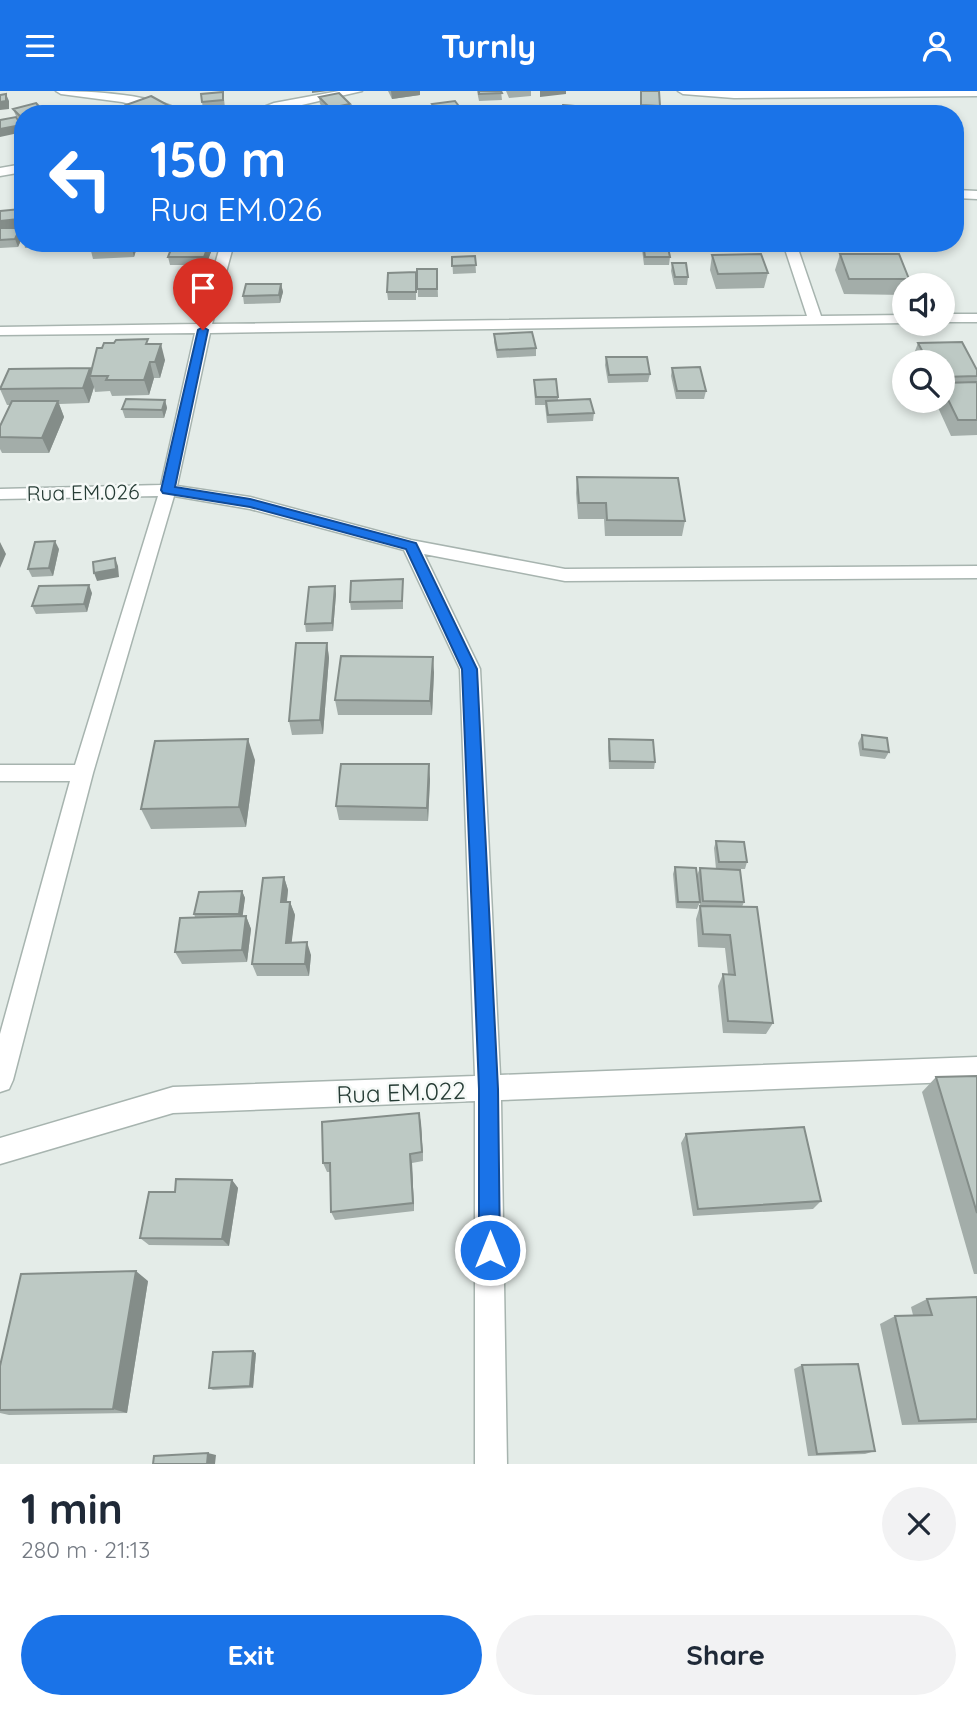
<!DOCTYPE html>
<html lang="en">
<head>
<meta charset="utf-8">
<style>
	body { margin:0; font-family:Quicksand,sans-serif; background:#f2f2f3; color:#1f2937; height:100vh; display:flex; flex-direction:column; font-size:26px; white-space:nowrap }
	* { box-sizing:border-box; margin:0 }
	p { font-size:23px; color:#747a83 }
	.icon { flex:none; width:38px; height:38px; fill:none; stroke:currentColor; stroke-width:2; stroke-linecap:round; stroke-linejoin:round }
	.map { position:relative; height:1373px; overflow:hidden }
	.panel { display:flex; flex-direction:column; background:#fff; flex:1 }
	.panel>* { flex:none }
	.top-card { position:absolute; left:14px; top:14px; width:950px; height:147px; border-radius:28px; box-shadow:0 4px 10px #0003; background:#1a73e8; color:#fff; overflow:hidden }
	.controls { position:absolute; left:892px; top:182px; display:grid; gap:14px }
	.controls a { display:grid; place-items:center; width:63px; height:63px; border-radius:50%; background:#fff; box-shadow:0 4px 10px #0003; font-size:35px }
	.pin { position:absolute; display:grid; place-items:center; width:60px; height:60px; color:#fff; margin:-72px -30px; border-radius:50% 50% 50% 0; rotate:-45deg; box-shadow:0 0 7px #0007 }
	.pin .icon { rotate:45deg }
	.me { position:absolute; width:77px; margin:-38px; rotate:0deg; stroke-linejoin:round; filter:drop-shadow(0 0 5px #0008) }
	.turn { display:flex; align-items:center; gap:24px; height:147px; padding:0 21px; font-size:32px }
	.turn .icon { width:91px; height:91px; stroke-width:2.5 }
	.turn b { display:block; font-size:49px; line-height:60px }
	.round { display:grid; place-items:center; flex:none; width:74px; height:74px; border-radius:37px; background:#f2f2f3 }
	.overview { display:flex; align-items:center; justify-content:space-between; height:119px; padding:0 21px }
	h1 { font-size:42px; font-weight:800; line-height:52px }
	.button { display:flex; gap:14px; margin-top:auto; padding:14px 21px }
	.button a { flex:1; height:80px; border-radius:42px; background:#1a73e8; color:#fff; font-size:28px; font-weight:800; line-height:80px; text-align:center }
	.button a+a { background:#f2f2f3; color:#1f2937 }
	header { display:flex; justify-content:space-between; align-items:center; height:91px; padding:0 21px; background:#1a73e8; color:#fff; font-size:32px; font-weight:800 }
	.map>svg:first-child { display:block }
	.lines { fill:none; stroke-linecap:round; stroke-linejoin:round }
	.minor-casing { stroke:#a7b4af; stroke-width:3 }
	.minor { fill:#fff; fill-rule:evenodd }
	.wall { fill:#a3ada9 }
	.shaded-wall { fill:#848d89 }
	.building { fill:#bdc9c4; stroke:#848d89; stroke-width:2 }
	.route { fill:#1a73e8; stroke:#114b97; stroke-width:2 }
	.labels { text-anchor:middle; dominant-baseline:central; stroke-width:5; stroke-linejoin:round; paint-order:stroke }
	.street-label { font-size:21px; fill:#263c35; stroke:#f5f9f7 }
	.near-street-label { font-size:24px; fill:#263c35; stroke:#f5f9f7 }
</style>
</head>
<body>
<header><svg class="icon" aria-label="menu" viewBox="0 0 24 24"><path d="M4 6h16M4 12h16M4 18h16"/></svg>Turnly<svg class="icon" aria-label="person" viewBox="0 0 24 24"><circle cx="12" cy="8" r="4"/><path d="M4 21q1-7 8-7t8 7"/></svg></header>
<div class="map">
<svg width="977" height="1373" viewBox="0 0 977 1373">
	<rect width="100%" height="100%" fill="#e4ece8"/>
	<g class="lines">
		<defs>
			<path id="minor" d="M56,0C90,0 158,3 186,23H169L122,11L61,3Z
				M339,0H362L263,23H246L274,12Z
				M678,0H977V5L734,7L683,3Z
				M23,73V81L0,85V77Z
				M956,99L977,100V108L956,107Z
				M221,152H234L212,233L807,225L783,152H796L821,225L905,224V232L210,242L177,395L250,406L411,449L565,478L977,475V487L565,490L424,463L480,578L500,984L977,966V990L501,1009L507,1373H475V1010L173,1022L0,1073V1047L173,996L475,985L460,578L404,459L250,418L174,405L93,682L13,989L9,998L0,1001V943L70,690H0V674H75L158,405L0,408V398L161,394L195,242L0,244V236L198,233Z
				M943,223H977V231H943Z"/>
		</defs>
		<use href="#minor" class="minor-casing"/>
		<use href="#minor" class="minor"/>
	</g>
	<path class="wall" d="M388,0H420V4L392,8Z
		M477,0H501L502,9L479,10Z
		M506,0H531V5L509,7Z
		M641,0L660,15L659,22H640Z
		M319,6L350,13L351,20L339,23H329L320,13Z
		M224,8L225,17L203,18L202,11Z
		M432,13L461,18V23H434L433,20Z
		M126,14L173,17L175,23H128Z
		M13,18L44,23L23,32L16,25Z
		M23,53V67L19,62L16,54Z
		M20,118L22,126L21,136L4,137H20L21,139L23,130V150L22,147L18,156L0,157V120Z
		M24,152H54V155L25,157Z
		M164,152H208L211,161L206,174H170L168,166L173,154H164Z
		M572,152H601L600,159H573Z
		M622,152H667L670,166L669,174H644L642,158V154L622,153Z
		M680,152H704L703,158H681Z
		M880,152H913L911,158L883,159Z
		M137,156L134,166L93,168L91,160Z
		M840,163L909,188L907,194H905L904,204L844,203L835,179Z
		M712,164L768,182L764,197L716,198L710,179Z
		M475,165L476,182L453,183L452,166Z
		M672,172L688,186L687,194H674L671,180Z
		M417,178H437L438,206H418Z
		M416,181V209H388L387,201Z
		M281,193L283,201L280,212L244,213L243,205Z
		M494,243L536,257V265L497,267L494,251Z
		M918,252L977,279V344L951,345L935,310H943V271H914L912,268Z
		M149,253L165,269L160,287H154L149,304L112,305L110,300L95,301L94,296L89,312L59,313L64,326L49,362H2L0,358V335L10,314H7L0,298L90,277L91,280Z
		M606,266L650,283L648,291L608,292L605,274Z
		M672,277L706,300L704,308H676L671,285Z
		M534,289L558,306V309L594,322L593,330L547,332L545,314H535Z
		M165,309L167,317L164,327H125L122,318Z
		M577,386L685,430L682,445H605L604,428H578L576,402Z
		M59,458L53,485L32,486L28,478Z
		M335,495L336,503L333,540L306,541L305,533Z
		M403,496V518L351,519L350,511Z
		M92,502L87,521L36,523L32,515Z
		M327,552L329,567L323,643L292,644L289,630Z
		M434,581L432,624H338L335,609Z
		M862,644L889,661L885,668L860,665L858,652Z
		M609,648L655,671L654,678H609L608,656Z
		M255,669L246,736L151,738L141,718Z
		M430,688L428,730L339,729L336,715Z
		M716,750L747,771L745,778H716L714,757Z
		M675,776L700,811L697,818L676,817L673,783Z
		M700,777L744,811L742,816L773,932L766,943L723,942L718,895L723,883H728L725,857L698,856L696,828L700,815L697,784Z
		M284,786L288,799L287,811H290L295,824L291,852L311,864L309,885H257L252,873Z
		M242,800L245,807L242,825H246L251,838L247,871L182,873L175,861L195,826L194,823Z
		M977,985V1183H974L922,1001L936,986Z
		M421,1032L423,1070L412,1072L414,1120L335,1129L331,1121L330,1081H327L323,1072Z
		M686,1043L821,1110L813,1118L693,1125L681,1052Z
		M232,1089L238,1097L229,1155L149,1154L140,1147L175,1101Z
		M148,1190L127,1322L9,1324L0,1322V1275Z
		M977,1206V1332L902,1334L880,1233L895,1225L913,1224L911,1216L927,1208Z
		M256,1262L253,1297L213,1299L209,1297Z
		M802,1274L875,1360L865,1363L808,1365L794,1278Z"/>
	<path class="shaded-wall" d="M312,0H328L312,2Z
		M391,0H420V4L392,8Z
		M540,0H566V3L540,6Z
		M6,3L9,10V18L0,19V11Z
		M350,13L351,20L339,23H331L330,17Z
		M173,17L175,23H157Z
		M461,18V23H438V22Z
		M43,20L44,23H30Z
		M21,34L23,41L0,46V38Z
		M20,118L22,126L21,136L0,138V130Z
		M20,137L22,141H20L22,147L18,156L15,148Z
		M134,152H136L137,156L134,166L132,158Z
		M209,153L211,161L206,174L204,166Z
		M281,193L283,201L280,212L279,204Z
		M161,253L165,269L160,287L155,271Z
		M150,271L154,287L149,304L144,289Z
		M90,277L93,285H90L94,296L89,312L83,297Z
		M165,309L167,317L164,327L162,319Z
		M58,310L64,326L49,362L42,347Z
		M55,450L59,458L53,485L49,477Z
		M0,451L6,463L0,477Z
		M115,467L118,475L119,486L97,490L94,482Z
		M89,494L92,502L87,521L84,513Z
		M335,495L336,503L333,540L332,532Z
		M327,552L329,567L323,643L320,629Z
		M433,566L434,581L432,624L430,610Z
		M248,648L255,669L246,736L239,716Z
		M429,673L430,688L428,730L427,717Z
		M284,786L288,799L285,824L281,811Z
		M242,800L245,807L242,830L239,823Z
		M290,811L295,824L290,865L286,852Z
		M246,825L251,838L247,871L242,859Z
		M307,851L311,864L309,885L305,873Z
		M419,1022L421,1032L423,1070L422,1061Z
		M410,1063L412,1072L414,1120L413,1112Z
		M232,1089L238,1097L229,1155L222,1148Z
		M136,1180L148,1190L127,1322L113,1318Z
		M253,1260L256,1262L253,1297L250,1295Z
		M208,1362L216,1364L215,1373H207Z"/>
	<path class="building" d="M479,0H501L502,2L479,3Z
		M641,0H659L660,15L641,14Z
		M223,1V9L202,11L201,3Z
		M339,2L350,13L330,17L319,6Z
		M6,3V10L0,11V4Z
		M151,5L173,17L157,23H142L126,14Z
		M455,10L461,18L438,22L432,13Z
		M36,12L43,20L30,23H23V24L20,25L13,18Z
		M563,14L574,15L573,23H554V22H562Z
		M302,16L307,21L298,22L294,17Z
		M373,18L378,23L353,22Z
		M16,26L21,34L0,38V29Z
		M23,53V63L16,54Z
		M20,118L19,128L0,130V120Z
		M23,130V141H20Z
		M0,137H20L15,148L0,149Z
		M93,152H134L132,158L91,160Z
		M643,152H667L670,166H645Z
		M173,153H209L204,166H168Z
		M761,163L768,182L718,183L712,164Z
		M840,163H899L909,188H849Z
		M475,165L476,174L452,175V166Z
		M672,172H686L688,186H675Z
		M417,178H437V198H417Z
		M416,181V201H387L388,182Z
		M246,193H281L279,204L243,205Z
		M532,241L536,257L497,259L494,243Z
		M148,248L146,253H161L155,271H150L144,289H106L108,285H90L97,257H102L104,252H114L116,249Z
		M962,251L977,279V285L943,286V271H928L918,252Z
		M606,266H647L650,283L609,284Z
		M700,276L706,300H677L672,277Z
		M90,277L83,297L0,298L9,278Z
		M556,288L558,306H536L534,289Z
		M977,291V329H958L943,298V292Z
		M126,308L165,309L162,319L122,318Z
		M590,308L594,322L548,324L546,310Z
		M12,310H58L42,347L0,346V335Z
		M577,386L678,387L685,430L607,429L606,412H579Z
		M55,450L49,477L28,478L35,451Z
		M115,467L116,478L94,482L93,471Z
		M403,488L402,510L350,511L351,490Z
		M89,494L84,513L32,515L39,495Z
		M335,495L332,532L305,533L309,496Z
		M296,552H327L320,629L289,630Z
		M341,565L433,566L430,610L335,609Z
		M862,644L887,647L889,661L863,658Z
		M248,648L239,716L141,718L155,650Z
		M609,648L653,649L655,671L610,670Z
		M341,673H429L427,717L336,715Z
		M716,750L744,751L747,771H719Z
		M675,776L696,777L700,811H678Z
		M700,777L740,779L744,811L703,810Z
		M284,786L281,811H290L286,852L307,851L305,873H252L263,787Z
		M242,800L239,823H194L199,801Z
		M700,815L757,816L773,932L728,930L723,883L735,884L730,844L703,843Z
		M246,825L242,859L175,861L180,827Z
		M977,985V1122L936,986Z
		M419,1022L422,1061L410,1063L413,1112L331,1121L330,1072H323L322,1031Z
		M804,1036L821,1110L698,1118L686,1043Z
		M176,1088L232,1089L222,1148L140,1147L149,1101H175Z
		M136,1180L113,1318L0,1319V1275L21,1183Z
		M977,1206V1328L919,1330L895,1225L932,1224L927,1208Z
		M253,1260L250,1295L209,1297L213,1261Z
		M858,1273L875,1360L817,1363L802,1274Z
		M208,1362L207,1373H153L154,1365Z"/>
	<path class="route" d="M203,236L208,239L175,396L250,408L416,452L477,578L498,998L500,1159L497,1166L490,1169L482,1166L479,1159V998L462,578L406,458L250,416L163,402L161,399L198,239Z"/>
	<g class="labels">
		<g class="street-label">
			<text transform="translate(83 401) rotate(-1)">Rua EM.026</text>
		</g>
		<g class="near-street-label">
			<text transform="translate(401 1001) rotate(-2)">Rua EM.022</text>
		</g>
	</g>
</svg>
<div class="controls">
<a><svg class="icon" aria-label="sound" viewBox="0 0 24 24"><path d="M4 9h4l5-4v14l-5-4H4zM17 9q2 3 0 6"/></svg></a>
<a><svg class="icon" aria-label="search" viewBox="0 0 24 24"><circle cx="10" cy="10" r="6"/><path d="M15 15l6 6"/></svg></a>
</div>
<div class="pin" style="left:203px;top:239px;background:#d93025"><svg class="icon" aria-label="arrive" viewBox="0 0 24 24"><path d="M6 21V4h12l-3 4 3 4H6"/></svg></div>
<svg class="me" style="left:490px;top:1159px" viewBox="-20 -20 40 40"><circle r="17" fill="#1a73e8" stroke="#fff" stroke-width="3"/><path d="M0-11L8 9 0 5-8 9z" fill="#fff"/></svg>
<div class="top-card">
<div class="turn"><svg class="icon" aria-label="left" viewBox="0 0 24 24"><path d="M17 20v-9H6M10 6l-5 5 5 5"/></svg><div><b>150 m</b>Rua EM.026</div></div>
</div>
</div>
<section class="panel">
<div class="overview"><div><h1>1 min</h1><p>280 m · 21:13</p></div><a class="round"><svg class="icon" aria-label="close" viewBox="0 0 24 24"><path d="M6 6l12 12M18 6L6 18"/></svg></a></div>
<div class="button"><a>Exit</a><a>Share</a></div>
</section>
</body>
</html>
